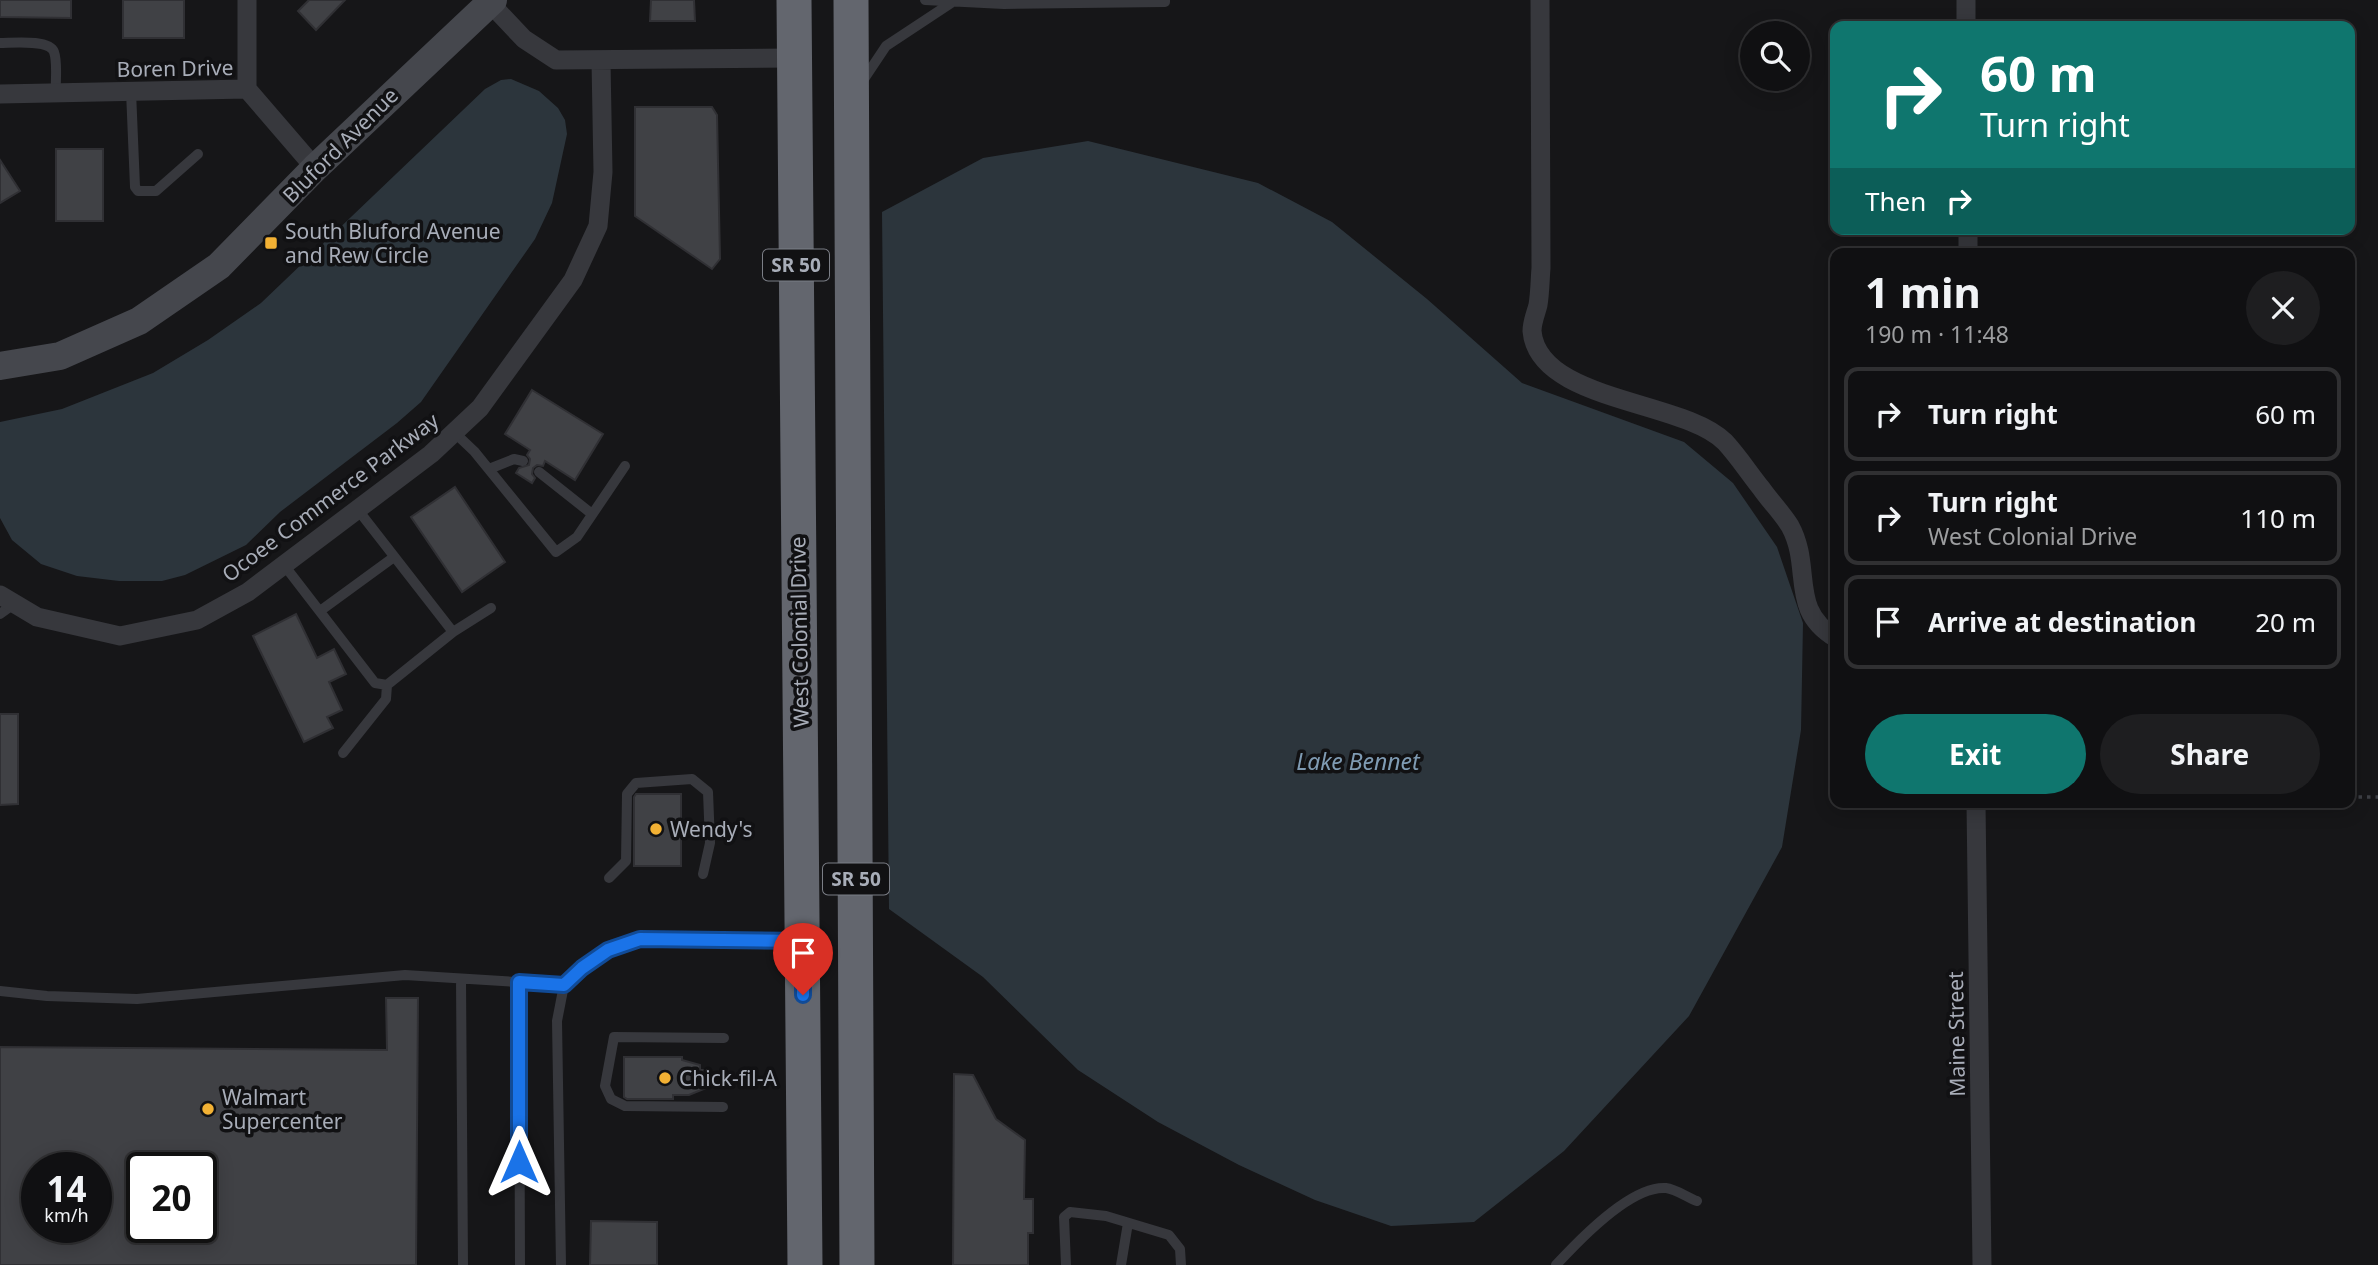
<!DOCTYPE html>
<html lang="en">
<head>
<meta charset="utf-8">
<style>
	body { margin:0; font-family:"Noto Sans",sans-serif; background:#1e1e20; color:#f1f3f6; height:100vh; display:flex; flex-direction:column; font-size:26px; white-space:nowrap }
	* { box-sizing:border-box; margin:0 }
	p { font-size:23px; color:#9c9d9f }
	.icon { flex:none; width:38px; height:38px; fill:none; stroke:currentColor; stroke-width:2; stroke-linecap:round; stroke-linejoin:round }
	.map { position:relative; flex:1; overflow:hidden }
	.drawer { position:absolute; left:1830px; top:248px; width:525px; height:560px; display:flex; flex-direction:column; background:#101012; border-radius:14px; box-shadow:0 4px 18px #0003,0 0 0 2px #303032 }
	.drawer>* { flex:none }
	.banner { position:absolute; left:1830px; top:21px; width:525px; height:214px; border-radius:14px; box-shadow:0 4px 18px #0003,0 0 0 2px #303032; background:#0f766e; color:#fff; overflow:hidden }
	.buttons { position:absolute; left:1740px; top:21px; display:grid; gap:14px }
	.buttons a { display:grid; place-items:center; width:70px; height:70px; border-radius:50%; background:#101012; box-shadow:0 4px 18px #0003,0 0 0 2px #303032; font-size:35px }
	.speed { position:absolute; left:21px; top:1152px; display:flex; gap:14px; font-size:35px; font-weight:700; text-align:center }
	.speed>* { display:grid; place-content:center; width:91px; height:91px; border-radius:50%; background:#101012; box-shadow:0 4px 18px #0003,0 0 0 2px #303032; line-height:1 }
	.speed small { font-size:18px; font-weight:400 }
	.speed .limit { border:4px solid #111; border-radius:10px; background:#fff; color:#111 }
	.pin { position:absolute; display:grid; place-items:center; width:60px; height:60px; color:#fff; margin:-72px -30px; border-radius:50% 50% 50% 0; rotate:-45deg; box-shadow:0 0 7px #0007 }
	.pin .icon { rotate:45deg }
	.me { position:absolute; width:77px; margin:-38px; rotate:0deg; stroke-linejoin:round; filter:drop-shadow(0 0 5px #0008) }
	.turn { display:flex; align-items:center; gap:24px; height:147px; padding:0 35px; font-size:32px }
	.turn .icon { width:91px; height:91px; stroke-width:2.5 }
	.turn b { display:block; font-size:49px; line-height:60px }
	.then { display:flex; align-items:center; height:66px; padding:0 35px; background:#0003; gap:14px; font-size:26px }
	.round { display:grid; place-items:center; flex:none; width:74px; height:74px; border-radius:37px; background:#1e1e20 }
	.head { display:flex; align-items:center; justify-content:space-between; height:119px; padding:0 35px }
	h1 { font-size:42px; font-weight:700; line-height:52px }
	.action { display:flex; gap:14px; margin-top:auto; padding:14px 35px }
	.action a { flex:1; height:80px; border-radius:42px; background:#0f766e; color:#fff; font-size:28px; font-weight:700; line-height:80px; text-align:center }
	.action a+a { background:#1e1e20; color:#f1f3f6 }
	ul { padding:0; list-style:none }
	li { display:flex; align-items:center; gap:21px; height:94px; margin:0 14px 10px; padding:0 21px; border:4px solid #303032; border-radius:14px }
	li div { flex:1 }
	li b { display:block; font-size:26px }
	li em { font-style:normal }
	.map>svg:first-child { display:block }
	.water { fill:#2c353c }
	.building { fill:#404145; stroke:#303034; stroke-width:2; fill-rule:evenodd }
	.lines { fill:none; stroke-linecap:round; stroke-linejoin:round }
	.path { stroke:#3d3f44; stroke-width:3.5; stroke-dasharray:3.5 5; stroke-linecap:butt }
	.lane { stroke:#37383d; stroke-width:10 }
	.street { stroke:#37383d; stroke-width:19 }
	.secondary { stroke:#45474d; stroke-width:28 }
	.highway { stroke:#63666e; stroke-width:35 }
	.route-casing { stroke:#114b97; stroke-width:18 }
	.route { stroke:#1a73e8; stroke-width:12 }
	.poi-dot { fill:#f2b134; stroke:#111113; stroke-width:2.5 }
	.labels { text-anchor:middle; dominant-baseline:central; stroke-width:7; stroke-linejoin:round; paint-order:stroke }
	.shield { fill:#111113; stroke:#7b7e86; stroke-width:2 }
	.shield-label { font-size:19px; font-weight:bold; fill:#a8adb8 }
	.street-label { font-size:21px; fill:#a8adb8; stroke:#111113 }
	.poi-label { font-size:21px; fill:#a8adb8; stroke:#111113; text-anchor:start }
	.water-label { font-size:23px; font-style:italic; fill:#7f9bb3; stroke:#111113 }
</style>
</head>
<body>
<div class="map">
<svg width="2378" height="1265" viewBox="0 0 2378 1265">
	<rect width="100%" height="100%" fill="#161618"/>
	<path class="water" d="M511,79L539,91L558,108L565,120L567,134L552,203L535,239L421,402L397,423L280,512L246,545L185,575L162,581H119L77,576L41,564L12,540L0,518V422L62,409L153,373L208,340L261,303L485,89L501,80Z
		M1088,141L1258,183L1332,222L1427,299L1522,383L1684,442L1733,483L1777,547L1803,623L1801,730L1782,847L1689,1016L1564,1151L1474,1222L1391,1226L1315,1200L1239,1165L1158,1122L1078,1070L983,977L889,909L882,212L983,158Z"/>
	<path class="building" d="M0,0H71V18L0,17Z
		M123,0H184V38H123Z
		M309,0H345L316,30L298,11Z
		M651,0H694L695,21H650Z
		M635,107H712L717,115L720,259L712,269L635,216Z
		M56,149H103V221H56Z
		M0,160L20,191L0,203Z
		M532,390L603,434L575,480L545,461L543,466L537,465L533,468L532,474L535,478L532,483L516,473L519,468L529,465L530,459L527,455L530,450L505,434Z
		M455,487L505,562L462,592L411,517Z
		M296,614L317,658L334,649L346,674L329,682L342,710L327,717L333,728L304,742L253,636Z
		M0,714H18V804L0,805Z
		M636,794H681V866H634V797Z
		M386,998H418L416,1265H0V1047L387,1050ZM37,1167H96V1227H37ZM142,1167H201V1227H142Z
		M624,1057H682V1060L700,1065V1070H706V1088L689,1095H673V1099H627L624,1097Z
		M954,1074L973,1075L996,1119L1025,1140L1024,1199H1033V1233H1028V1265H953Z
		M591,1221L657,1222V1265H590Z"/>
	<g class="lines">
		<path class="path" d="M2350,797H2378"/>
		<path class="lane" d="M925,0L1004,4L1165,2V0
			M0,43C13,43 49,39 54,52C58,63 55,81 56,93
			M862,82L886,46L951,3
			M131,91L135,187L138,191H156L198,154
			M454,432L474,451L556,552L577,537L625,466
			M489,469L514,459L523,461
			M539,472L592,514
			M284,565L375,683L387,685L453,632L358,510
			M320,611L394,557
			M0,614L14,604
			M453,632L491,608
			M343,753L386,699L387,685
			M609,878L626,861L627,794L636,783L692,779L708,792L710,843L703,874
			M461,979L463,1265
			M519,982L520,1265
			M0,991L47,996L137,999L405,975L564,985
			M723,1107L625,1106L611,1099L605,1086L614,1037L724,1038
			M561,1265L557,1021L564,985L582,968L608,951L640,939L797,941
			M1066,1265L1064,1217L1070,1212L1106,1216L1169,1235L1180,1249L1181,1265
			M1121,1265L1128,1223
			M1556,1265C1578,1241 1631,1185 1666,1188C1676,1189 1688,1198 1697,1201"/>
		<path class="street" d="M247,0V89
			M1540,0L1541,268C1540,280 1540,293 1538,305C1536,313 1532,322 1532,331C1538,402 1684,400 1725,442C1738,456 1749,473 1761,488C1770,501 1782,513 1790,526C1813,568 1788,610 1836,638
			M1966,0V26
			M489,2L524,39L556,60L794,58
			M0,94L247,89L315,168
			M1968,229V254
			M0,595L37,617L120,636L197,620L248,592L431,454L480,408L573,280L598,226L603,172L601,61
			M1976,803L1982,1265"/>
		<path class="secondary" d="M0,366L60,356L139,321L219,266L315,168L493,0"/>
		<path class="highway" d="M794,0L805,1265
			M851,0L857,1265"/>
	</g>
	<g class="lines">
		<defs>
			<path id="route" d="M519,1162V982L564,985L582,968L608,950L640,939L803,941V995"/>
		</defs>
		<use href="#route" class="route-casing"/>
		<use href="#route" class="route"/>
	</g>
	<g class="poi-dot">
		<rect x="264" y="236" width="14" height="14" rx="3.5"/>
		<circle cx="656" cy="829" r="7"/>
		<circle cx="665" cy="1078" r="7"/>
		<circle cx="208" cy="1109" r="7"/>
	</g>
	<g class="labels">
		<g class="shield">
			<rect x="763" y="249.5" width="66" height="31" rx="5"/>
			<rect x="823" y="863.5" width="66" height="31" rx="5"/>
		</g>
		<g class="shield-label">
			<text x="796" y="265">SR 50</text>
			<text x="856" y="879">SR 50</text>
		</g>
		<g class="street-label">
			<text transform="translate(175 68) rotate(-1)">Boren Drive</text>
			<text transform="translate(340 145) rotate(-45)">Bluford Avenue</text>
			<text transform="translate(330 497) rotate(-37)">Ocoee Commerce Parkway</text>
			<text transform="translate(799 632) rotate(-91)">West Colonial Drive</text>
			<text transform="translate(1956 1034) rotate(-91)">Maine Street</text>
		</g>
		<g class="poi-label">
			<text x="285" y="231">South Bluford Avenue<tspan x="285" dy="24">and Rew Circle</tspan></text>
			<text x="670" y="829">Wendy's</text>
			<text x="679" y="1078">Chick-fil-A</text>
			<text x="222" y="1097">Walmart<tspan x="222" dy="24">Supercenter</tspan></text>
		</g>
		<g class="water-label">
			<text x="1358" y="761">Lake Bennet</text>
		</g>
	</g>
</svg>
<div class="buttons">
<a><svg class="icon" aria-label="search" viewBox="0 0 24 24"><circle cx="10" cy="10" r="6"/><path d="M15 15l6 6"/></svg></a>
</div>
<div class="speed"><div>14<small>km/h</small></div><div class="limit">20</div></div>
<div class="pin" style="left:803px;top:995px;background:#d93025"><svg class="icon" aria-label="arrive" viewBox="0 0 24 24"><path d="M6 21V4h12l-3 4 3 4H6"/></svg></div>
<svg class="me" style="left:519px;top:1162px" viewBox="-20 -20 40 40"><path d="M0-17L14 15 0 8-14 15z" fill="#1a73e8" stroke="#fff" stroke-width="4"/></svg>
<div class="banner">
<div class="turn"><svg class="icon" aria-label="right" viewBox="0 0 24 24"><path d="M7 20v-9h11M14 6l5 5-5 5"/></svg><div><b>60 m</b>Turn right</div></div>
<div class="then">Then<svg class="icon" aria-label="right" viewBox="0 0 24 24"><path d="M7 20v-9h11M14 6l5 5-5 5"/></svg></div>
</div>
<section class="drawer">
<div class="head"><div><h1>1 min</h1><p>190 m · 11:48</p></div><a class="round"><svg class="icon" aria-label="close" viewBox="0 0 24 24"><path d="M6 6l12 12M18 6L6 18"/></svg></a></div>
<ul>
<li><svg class="icon" aria-label="right" viewBox="0 0 24 24"><path d="M7 20v-9h11M14 6l5 5-5 5"/></svg><div><b>Turn right</b></div><em>60 m</em></li>
<li><svg class="icon" aria-label="right" viewBox="0 0 24 24"><path d="M7 20v-9h11M14 6l5 5-5 5"/></svg><div><b>Turn right</b><p>West Colonial Drive</p></div><em>110 m</em></li>
<li><svg class="icon" aria-label="arrive" viewBox="0 0 24 24"><path d="M6 21V4h12l-3 4 3 4H6"/></svg><div><b>Arrive at destination</b></div><em>20 m</em></li>
</ul>
<div class="action"><a>Exit</a><a>Share</a></div>
</section>
</div>
</body>
</html>
